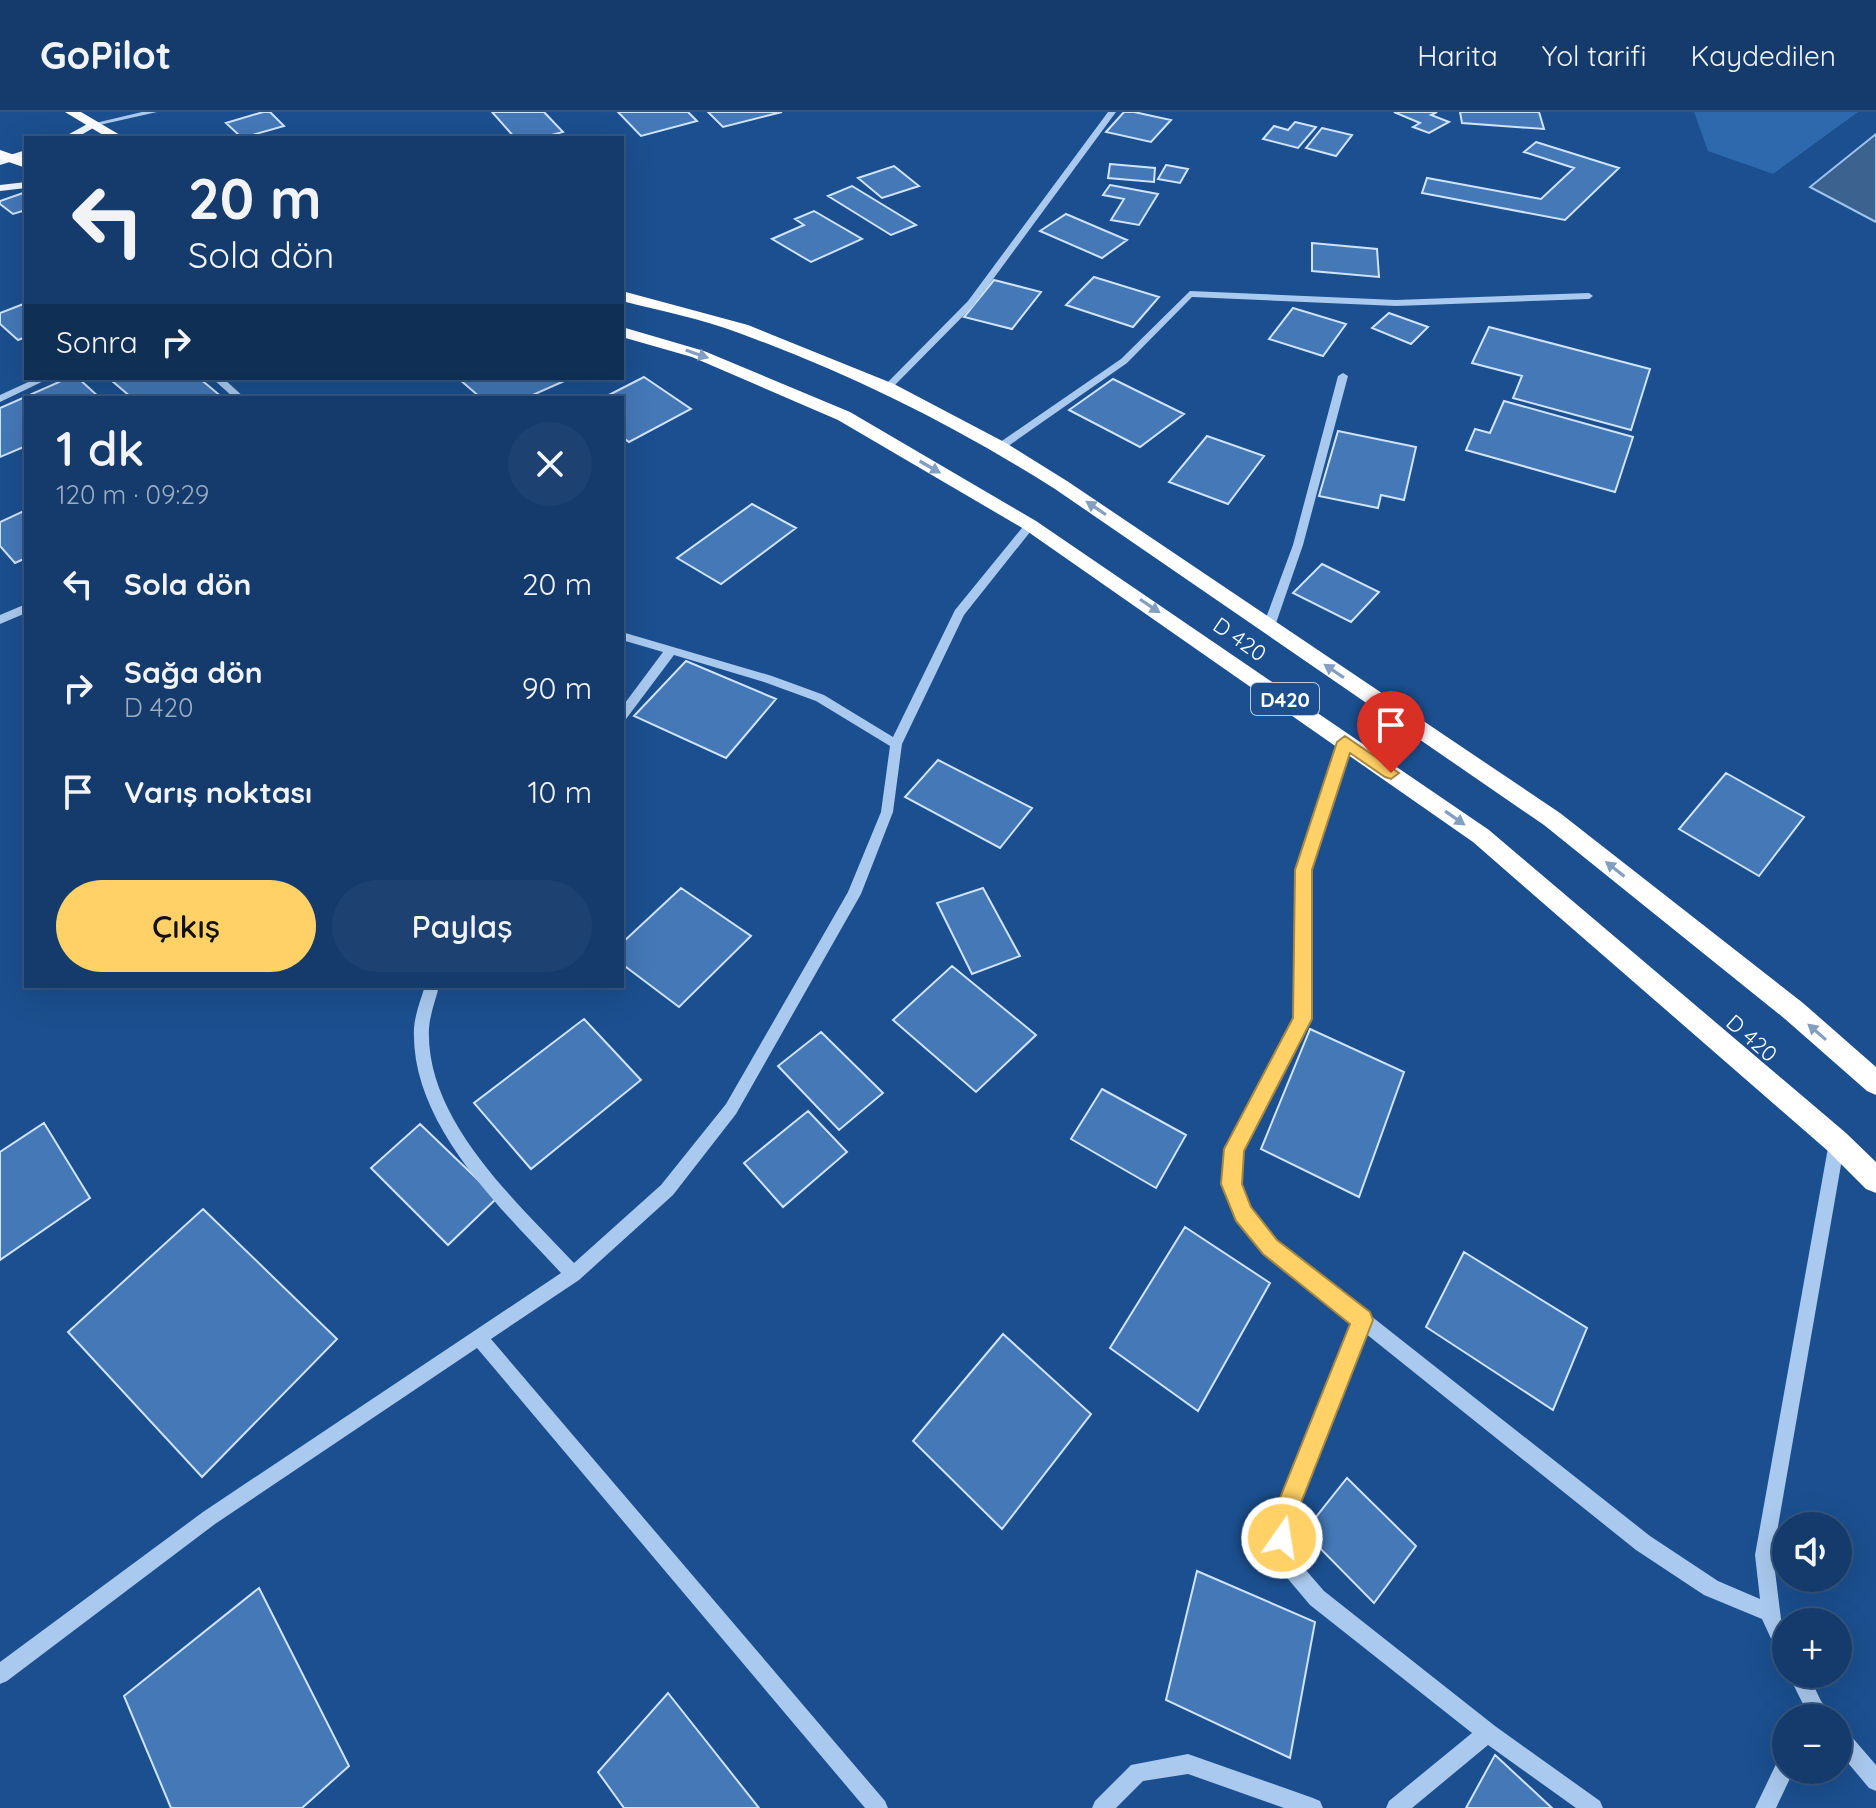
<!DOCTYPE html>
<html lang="tr">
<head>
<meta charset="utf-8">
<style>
	body { margin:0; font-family:Quicksand,sans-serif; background:#1d4271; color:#f1f3f6; height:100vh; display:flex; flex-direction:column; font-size:30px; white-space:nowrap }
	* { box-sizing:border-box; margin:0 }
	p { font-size:26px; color:#9dadc1 }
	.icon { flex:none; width:44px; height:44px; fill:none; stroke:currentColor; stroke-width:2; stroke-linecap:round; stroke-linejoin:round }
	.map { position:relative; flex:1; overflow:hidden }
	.details { position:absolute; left:24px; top:284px; width:600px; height:592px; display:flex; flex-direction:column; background:#143b6b; border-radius:0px; box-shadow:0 8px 32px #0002,0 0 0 2px #33557e }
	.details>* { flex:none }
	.hud { position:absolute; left:24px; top:24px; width:600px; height:244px; border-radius:0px; box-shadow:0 8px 32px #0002,0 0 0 2px #33557e; background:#143b6b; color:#f1f3f6; overflow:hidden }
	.fabs { position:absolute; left:1772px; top:1400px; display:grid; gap:16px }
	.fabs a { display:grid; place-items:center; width:80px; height:80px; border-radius:50%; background:#143b6b; box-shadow:0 8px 32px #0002,0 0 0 2px #33557e; font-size:40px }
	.pin { position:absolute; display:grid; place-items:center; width:68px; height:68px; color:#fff; margin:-82px -34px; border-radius:50% 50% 50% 0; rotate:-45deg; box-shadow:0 0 8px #0007 }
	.pin .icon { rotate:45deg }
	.me { position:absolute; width:88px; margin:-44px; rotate:13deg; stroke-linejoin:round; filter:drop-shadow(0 0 6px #0008) }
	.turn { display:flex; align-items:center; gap:28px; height:168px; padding:0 32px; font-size:36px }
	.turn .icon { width:104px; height:104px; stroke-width:2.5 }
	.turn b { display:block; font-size:56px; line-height:68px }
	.then { display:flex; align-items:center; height:76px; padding:0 32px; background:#0003; gap:16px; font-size:30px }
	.round { display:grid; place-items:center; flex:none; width:84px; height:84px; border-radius:42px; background:#1d4271 }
	.headline { display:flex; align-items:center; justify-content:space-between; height:136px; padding:0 32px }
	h1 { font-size:48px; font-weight:600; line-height:60px }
	.button { display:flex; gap:16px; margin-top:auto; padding:16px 32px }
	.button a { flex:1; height:92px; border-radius:48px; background:#ffd166; color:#111; font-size:32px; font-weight:600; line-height:92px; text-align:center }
	.button a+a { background:#1d4271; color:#f1f3f6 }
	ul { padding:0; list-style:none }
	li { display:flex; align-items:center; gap:24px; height:104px; padding:0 32px }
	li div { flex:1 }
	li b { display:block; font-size:30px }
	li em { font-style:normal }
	header { display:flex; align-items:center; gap:48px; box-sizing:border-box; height:112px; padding:0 40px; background:#143b6b; border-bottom:2px solid #33557e }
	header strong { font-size:38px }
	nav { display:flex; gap:44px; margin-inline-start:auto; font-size:28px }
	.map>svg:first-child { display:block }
	.green { fill:#2e69ad }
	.water { fill:#3c6290; stroke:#9cc4f0; stroke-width:2 }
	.building { fill:#4478b7; stroke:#cfe3fa; stroke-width:2 }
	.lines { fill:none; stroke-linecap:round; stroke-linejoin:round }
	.minor { fill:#a9c9ee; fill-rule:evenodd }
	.major { fill:#f0f6ff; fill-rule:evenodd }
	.highway { fill:#fff; fill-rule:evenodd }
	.oneway { fill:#829ec1 }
	.route { fill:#ffd166; stroke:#a68842; stroke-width:2 }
	.labels { text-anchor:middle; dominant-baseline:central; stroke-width:6; stroke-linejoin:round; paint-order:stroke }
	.shield { fill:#1b4f8f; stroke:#bbcadd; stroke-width:2 }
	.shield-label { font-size:20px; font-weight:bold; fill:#fff }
	.street-label { font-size:22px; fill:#fff; stroke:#1b4f8f }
</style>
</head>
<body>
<header>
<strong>GoPilot</strong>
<nav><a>Harita</a><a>Yol tarifi</a><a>Kaydedilen</a></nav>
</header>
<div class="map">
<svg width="1876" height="1696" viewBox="0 0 1876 1696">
	<rect width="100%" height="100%" fill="#1b4f8f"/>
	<path class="green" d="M1694,0H1858L1773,62L1708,39Z"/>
	<path class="water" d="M1876,22V110L1810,75Z"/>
	<path class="building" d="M263,0H270L284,14L242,26L226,11Z
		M492,0H544L563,20L540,26H515Z
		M618,0H688L697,9L641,24Z
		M708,0H782L723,15Z
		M1124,0H1134L1171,8L1151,30L1106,20Z
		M1394,0H1437L1431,3L1449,10L1429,21L1413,15L1420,11Z
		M1460,0H1539L1544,17L1462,11Z
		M1295,10L1316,15L1298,36L1263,27L1274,14L1288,18Z
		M1322,16L1352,23L1336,44L1306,36Z
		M1536,30L1619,56L1565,108L1422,81L1427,66L1541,87L1574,56L1524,40Z
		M1110,52L1155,56L1154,70L1108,66Z
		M1166,53L1188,57L1180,71L1158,67Z
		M894,54L919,74L882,86L858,66Z
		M1110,73L1158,82L1139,113L1111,108L1124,87L1103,83Z
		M852,74L916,113L891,123L828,84Z
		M26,80V98L13,102L0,92V89Z
		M814,99L862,127L811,150L772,127L804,113L795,107Z
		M1066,102L1127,128L1102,146L1040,119Z
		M1312,131L1377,137L1379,165L1312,159Z
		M1094,165L1159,185L1133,215L1066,193Z
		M994,168L1041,180L1012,217L964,205Z
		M26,191V225L18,228L0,212V201Z
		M1293,196L1346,212L1323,244L1269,227Z
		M1389,201L1428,215L1411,232L1372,216Z
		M1489,215L1650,257L1631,318L1513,286L1522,264L1472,251Z
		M644,265L691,297L629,330L622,325V286H603Z
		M68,266H78L100,286H26V334L0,345V296Z
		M116,266H199L223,286H132L111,268Z
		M571,266L526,286H481L459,267Z
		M1113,267L1184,302L1140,335L1069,298Z
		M1504,289L1633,325L1615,380L1466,338L1475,317L1490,321Z
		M1338,319L1416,335L1404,388L1381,383L1378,396L1319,384Z
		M1207,324L1264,344L1228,392L1169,370Z
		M752,392L796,416L721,472L677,446Z
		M26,398V446L15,451L0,434V410Z
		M1322,452L1379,480L1351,510L1293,481Z
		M686,549L776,587L726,646L634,604Z
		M938,648L1032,696L1000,736L905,685Z
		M1726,661L1804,705L1759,764L1679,717Z
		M681,776L751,824L679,895L622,852V831Z
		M983,776L1020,844L972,862L937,791Z
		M952,854L1036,923L976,980L893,908Z
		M584,907L641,968L531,1057L474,991Z
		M1310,917L1404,960L1359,1085L1261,1037Z
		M821,920L883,981L839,1018L778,954Z
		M1102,977L1186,1023L1156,1076L1071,1027Z
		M808,999L847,1040L783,1095L744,1051Z
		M44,1011L90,1086L0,1148V1040Z
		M420,1012L497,1086L448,1133L371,1056Z
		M203,1097L337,1227L202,1365L68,1220Z
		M1185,1115L1270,1171L1198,1299L1110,1236Z
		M1464,1140L1587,1216L1553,1298L1426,1215Z
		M1003,1222L1091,1302L1002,1417L913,1329Z
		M1347,1366L1416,1434L1374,1491L1304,1420Z
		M1197,1459L1315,1510L1290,1646L1166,1588Z
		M259,1476L349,1654L302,1696H171L124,1584Z
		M668,1581L759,1696H624L598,1660Z
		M1495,1643L1552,1696H1466Z"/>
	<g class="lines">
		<path class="minor" d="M142,0H157L95,14L91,12Z
			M1108,0H1116L974,193L891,277H885V273L968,189Z
			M1190,179L1396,188L1589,181L1593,184L1589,187L1396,194L1192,185L1127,251L1004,337H996V333L1121,247Z
			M1343,261L1348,264L1303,433L1275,514L1269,518L1265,517L1263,514L1293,433L1338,264Z
			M37,266H50L0,290V283Z
			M212,266H223L245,286H234Z
			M1030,410L1034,411V415L964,503L902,632L893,700L861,782L736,1002L673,1083L579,1168L491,1227L885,1689L888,1696H865L477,1236L215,1412L7,1569L0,1572V1550L203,1400L561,1161C501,1096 410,1012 414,916C415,902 421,887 425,874H439C436,887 430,902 429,916C425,1008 516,1089 574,1151L661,1073L726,992L848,780L881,700L890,634L816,589L764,570L674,543L626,607L622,609V595L663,540L622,528V520L772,564L824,583L893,625L955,498L1026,411Z
			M26,492V501L0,512V503Z
			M1345,625L1351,630L1311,758L1309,907L1242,1038L1240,1072L1249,1097L1276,1129L1650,1424L1718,1469L1760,1487L1755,1443L1829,1030L1832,1025L1837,1023L1842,1025L1845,1030L1773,1443L1781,1507L1786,1516V1547L1779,1544L1762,1507L1704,1483L1636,1438L1365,1221L1297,1396L1291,1426L1298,1449L1324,1479L1495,1614L1600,1689L1603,1696H1576L1488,1633L1412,1696H1386L1389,1689L1472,1621L1310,1493L1283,1461L1273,1426L1279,1396L1352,1211L1264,1141L1237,1108L1224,1072L1226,1037L1295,906L1297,758L1339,630Z
			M1788,1562H1808L1821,1589L1833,1606H1810Z
			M1838,1614L1845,1617L1876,1653V1679L1869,1676L1838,1639Z
			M1188,1642L1313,1686L1320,1689L1323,1696H1284L1188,1662L1143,1669L1116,1696H1092L1095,1689L1131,1653Z
			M1786,1643V1658H1794L1776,1696H1755L1779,1646Z"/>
		<path class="major" d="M91,10L100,12L76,26H62Z
			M26,38V45L0,53V46Z
			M26,70V76L0,79V73Z"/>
		<path class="highway" d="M65,0H81L125,26H108Z
			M0,38L26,47V56L0,47Z
			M622,179L748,213L894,272L1006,331L1067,369L1560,701L1803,891L1876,955V983L1867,979L1785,907L1544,713L1055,377C954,313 851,262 739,221C702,207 661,199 622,189Z
			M622,215L704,239L850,300L1036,409L1489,718L1846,1021L1876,1050V1081L1866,1077L1828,1039L1473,730L1024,417L838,308L692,245L622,225Z"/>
	</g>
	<defs><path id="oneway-solid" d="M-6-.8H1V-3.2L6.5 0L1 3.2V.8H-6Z" transform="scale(2)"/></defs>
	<g class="oneway">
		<use href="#oneway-solid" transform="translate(697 242) rotate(19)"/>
		<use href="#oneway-solid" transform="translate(930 355) rotate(30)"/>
		<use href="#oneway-solid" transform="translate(1096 396) rotate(-146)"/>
		<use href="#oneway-solid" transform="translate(1150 494) rotate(34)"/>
		<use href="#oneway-solid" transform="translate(1334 559) rotate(-146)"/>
		<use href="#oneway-solid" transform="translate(1455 706) rotate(35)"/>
		<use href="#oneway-solid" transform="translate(1615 757) rotate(-142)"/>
		<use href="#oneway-solid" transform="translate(1817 920) rotate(-139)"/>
	</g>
	<path class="route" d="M1345,624L1399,661L1391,667L1385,665L1350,641L1312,758V907L1244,1039L1242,1072L1251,1095L1277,1128L1370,1200L1373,1208L1299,1396L1291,1434L1282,1438L1274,1434L1270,1426L1276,1396L1350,1212L1263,1142L1236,1109L1221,1072L1224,1037L1293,906L1295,758L1337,630Z"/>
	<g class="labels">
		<rect class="shield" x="1251" y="571" width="68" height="32" rx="6"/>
		<g class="shield-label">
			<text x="1285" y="587">D420</text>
		</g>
		<g class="street-label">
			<text transform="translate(1240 527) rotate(35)">D 420</text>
			<text transform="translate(1752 926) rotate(41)">D 420</text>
		</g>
	</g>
</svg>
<div class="fabs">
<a><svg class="icon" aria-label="sound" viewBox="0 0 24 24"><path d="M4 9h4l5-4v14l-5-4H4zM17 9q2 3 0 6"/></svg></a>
<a>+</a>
<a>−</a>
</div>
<div class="pin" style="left:1391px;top:661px;background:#d93025"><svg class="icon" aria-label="arrive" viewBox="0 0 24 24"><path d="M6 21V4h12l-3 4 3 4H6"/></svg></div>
<svg class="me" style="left:1282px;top:1426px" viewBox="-20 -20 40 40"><circle r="17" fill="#ffd166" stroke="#fff" stroke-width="3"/><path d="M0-11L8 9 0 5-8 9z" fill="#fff"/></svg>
<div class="hud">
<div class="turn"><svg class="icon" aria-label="left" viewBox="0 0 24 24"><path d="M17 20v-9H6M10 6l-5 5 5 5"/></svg><div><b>20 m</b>Sola dön</div></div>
<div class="then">Sonra<svg class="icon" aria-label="right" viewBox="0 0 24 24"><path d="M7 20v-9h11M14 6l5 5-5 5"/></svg></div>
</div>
<section class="details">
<div class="headline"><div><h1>1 dk</h1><p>120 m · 09:29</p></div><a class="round"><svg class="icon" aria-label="close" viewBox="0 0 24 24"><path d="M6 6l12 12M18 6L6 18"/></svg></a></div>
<ul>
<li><svg class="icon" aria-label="left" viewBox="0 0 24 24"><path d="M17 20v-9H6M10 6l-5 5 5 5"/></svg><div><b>Sola dön</b></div><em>20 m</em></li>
<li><svg class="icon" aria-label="right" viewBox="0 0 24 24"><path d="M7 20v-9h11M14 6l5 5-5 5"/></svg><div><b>Sağa dön</b><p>D 420</p></div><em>90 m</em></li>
<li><svg class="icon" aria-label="arrive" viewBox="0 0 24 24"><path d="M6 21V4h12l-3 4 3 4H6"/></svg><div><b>Varış noktası</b></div><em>10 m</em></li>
</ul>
<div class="button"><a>Çıkış</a><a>Paylaş</a></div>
</section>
</div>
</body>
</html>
